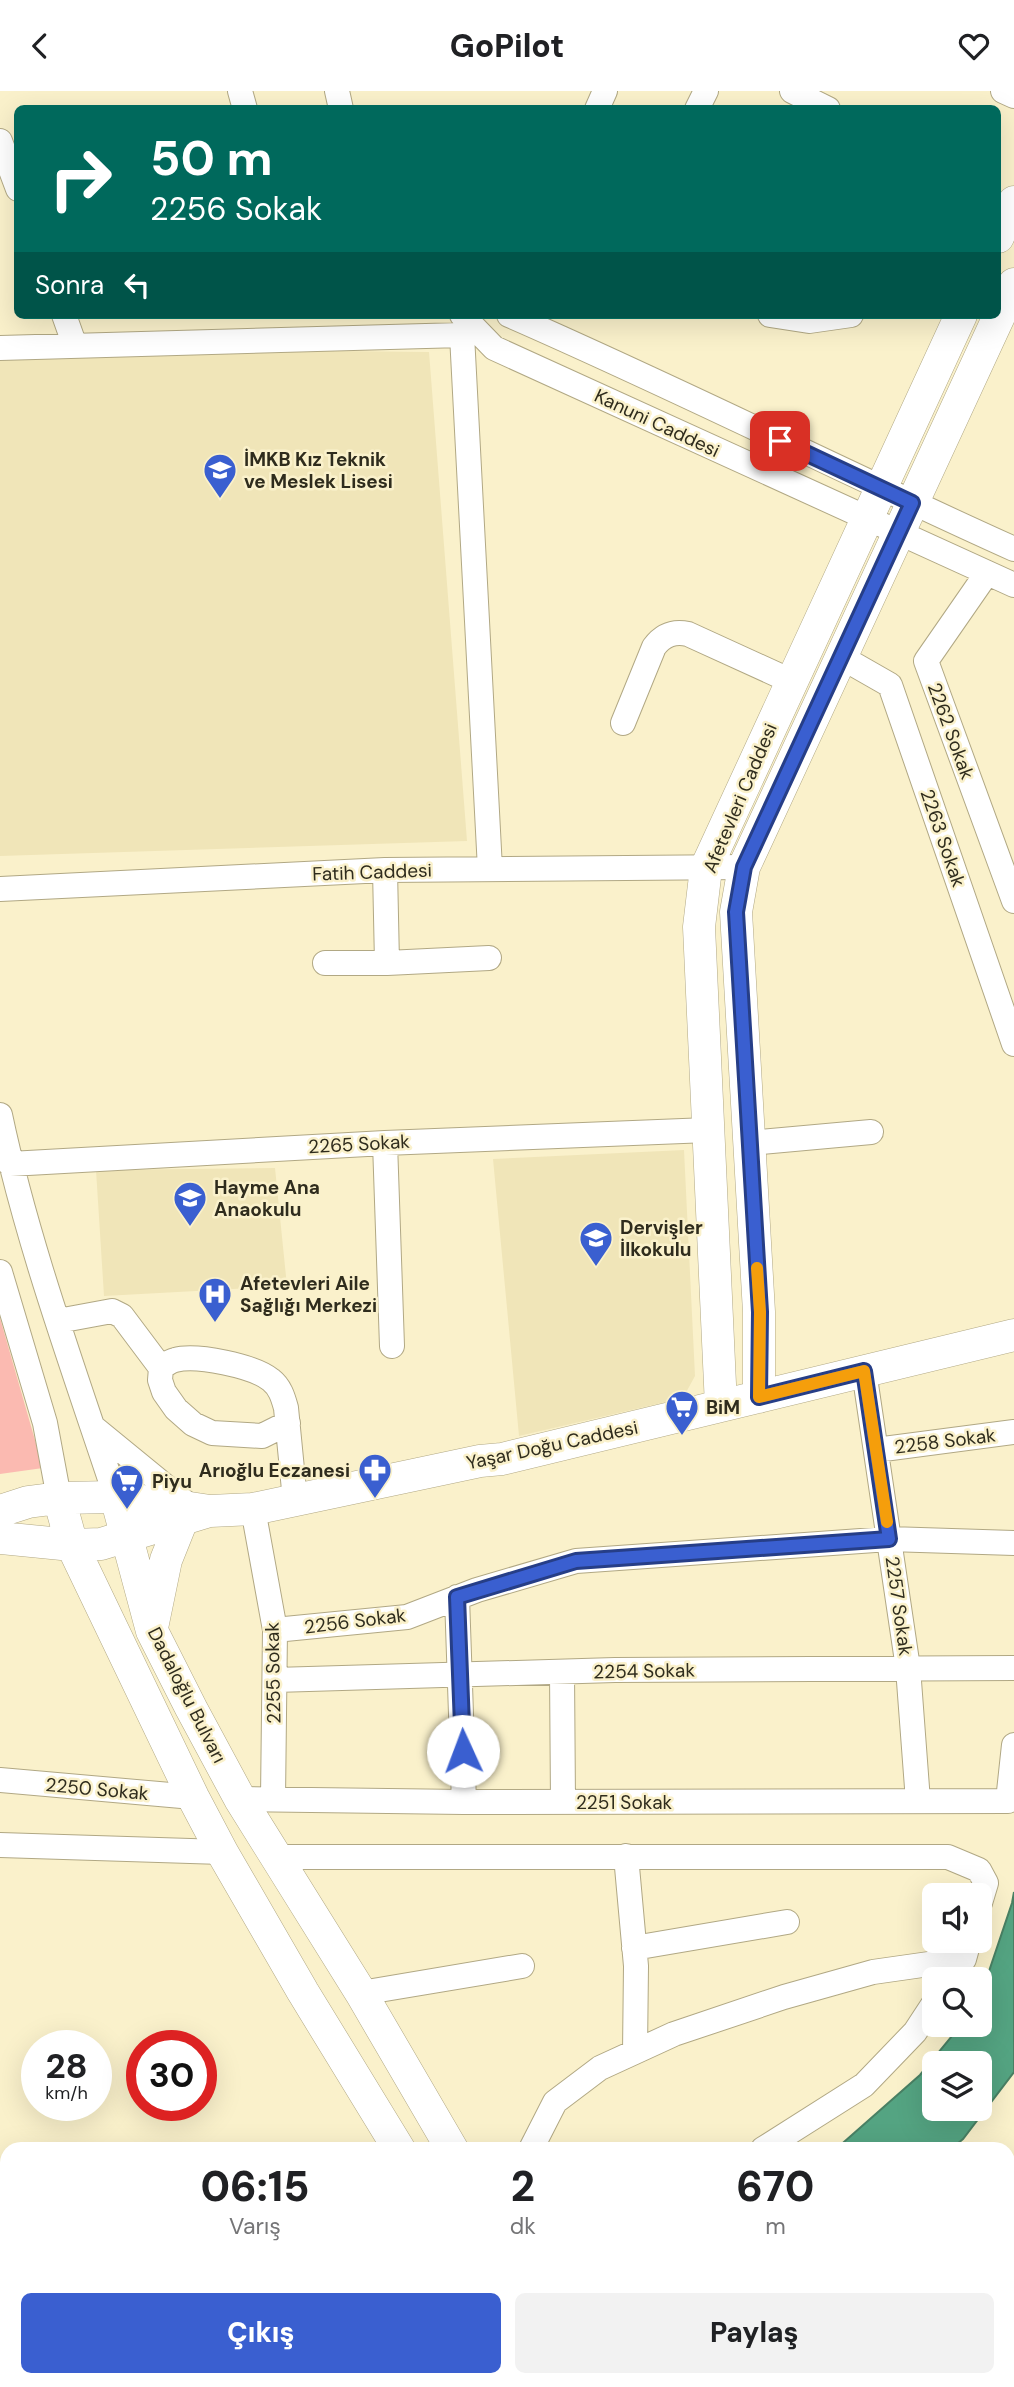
<!DOCTYPE html>
<html lang="tr">
<head>
<meta charset="utf-8">
<style>
	body { margin:0; font-family:"DM Sans",sans-serif; background:#f2f2f2; color:#202124; height:100vh; display:flex; flex-direction:column; font-size:26px; white-space:nowrap }
	* { box-sizing:border-box; margin:0 }
	p { font-size:23px; color:#757577 }
	.icon { flex:none; width:38px; height:38px; fill:none; stroke:currentColor; stroke-width:2; stroke-linecap:round; stroke-linejoin:round }
	.map { position:relative; flex:1; overflow:hidden }
	.drawer { position:absolute; left:0px; top:2051px; width:1015px; height:245px; display:flex; flex-direction:column; background:#fff; border-radius:21px 21px 0 0; box-shadow:0 7px 28px #0002 }
	.drawer>* { flex:none }
	.banner { position:absolute; left:14px; top:14px; width:987px; height:214px; border-radius:10px; box-shadow:0 7px 28px #0002; background:#00695c; color:#fff; overflow:hidden }
	.buttons { position:absolute; left:922px; top:1792px; display:grid; gap:14px }
	.buttons a { display:grid; place-items:center; width:70px; height:70px; border-radius:10px; background:#fff; box-shadow:0 7px 28px #0002; font-size:35px }
	.speed { position:absolute; left:21px; top:1939px; display:flex; gap:14px; font-size:35px; font-weight:700; text-align:center }
	.speed>* { display:grid; place-content:center; width:91px; height:91px; border-radius:50%; background:#fff; box-shadow:0 7px 28px #0002; line-height:1 }
	.speed small { font-size:18px; font-weight:400 }
	.speed .limit { border:10px solid #d22; background:#fff; color:#111 }
	.pin { position:absolute; display:grid; place-items:center; width:60px; height:60px; color:#fff; margin:-30px; border-radius:14px; box-shadow:0 4px 10px #0006 }
	.me { position:absolute; width:77px; margin:-38px; rotate:358deg; stroke-linejoin:round; filter:drop-shadow(0 0 5px #0008) }
	.turn { display:flex; align-items:center; gap:24px; height:147px; padding:0 21px; font-size:32px }
	.turn .icon { width:91px; height:91px; stroke-width:2.5 }
	.turn b { display:block; font-size:49px; line-height:60px }
	.then { display:flex; align-items:center; height:66px; padding:0 21px; background:#0003; gap:14px; font-size:26px }
	.eta { display:flex; justify-content:space-evenly; align-items:center; height:119px; text-align:center }
	.eta b { font-size:42px; font-weight:800; line-height:49px }
	.cta { display:flex; gap:14px; margin-top:auto; padding:14px 21px }
	.cta a { flex:1; height:80px; border-radius:10px; background:#3a5fd0; color:#fff; font-size:28px; font-weight:800; line-height:80px; text-align:center }
	.cta a+a { background:#f2f2f2; color:#202124 }
	header { display:flex; justify-content:space-between; align-items:center; height:91px; padding:0 21px; background:#fff; font-size:32px; font-weight:800 }
	.map>svg:first-child { display:block }
	.built { fill:#f0e5b8 }
	.green { fill:#fbbab1 }
	.water { fill:#54a482; stroke:#498064; stroke-width:2; fill-rule:evenodd }
	.lines { fill:none; stroke-linecap:round; stroke-linejoin:round }
	.minor-casing { stroke:#b1a884; stroke-width:26 }
	.major-casing { stroke:#b1a884; stroke-width:33 }
	.minor { stroke:#fff; stroke-width:24 }
	.major { stroke:#fff; stroke-width:32 }
	.route-casing { stroke:#263e87; stroke-width:18 }
	.route { stroke:#3a5fd0; stroke-width:12 }
	.slow { stroke:#f59e0b; stroke-width:12 }
	.labels { text-anchor:middle; dominant-baseline:central; stroke-width:5; stroke-linejoin:round; paint-order:stroke }
	.street-label { font-size:19px; fill:#2f2c1d; stroke:#faf1cb }
	.poi-label { font-size:19px; font-weight:bold; fill:#2f2c1d; stroke:#faf1cb; text-anchor:start }
</style>
</head>
<body>
<header><svg class="icon" aria-label="back" viewBox="0 0 24 24"><path d="M15 5l-7 7 7 7"/></svg>GoPilot<svg class="icon" aria-label="heart" viewBox="0 0 24 24"><path d="M12 20l-8-8c-3-5 5-10 8-4 3-6 11-1 8 4z"/></svg></header>
<div class="map">
<svg width="1014" height="2296" viewBox="0 0 1014 2296">
	<rect width="100%" height="100%" fill="#faf1cb"/>
	<path class="built" d="M0,256L429,261L467,750L0,765Z
		M684,1059L695,1285L683,1307L519,1345L493,1068Z
		M275,1077L287,1195L104,1205L96,1079Z"/>
	<path class="green" d="M0,1227L43,1377L0,1383Z"/>
	<path class="water" d="M1014,1801V1981L963,2048L951,2058H836L920,1984L961,1934H980V1907L1012,1812ZM934,1972H980V2018H934Z
		M487,2289H625L615,2296H477Z"/>
	<g class="lines">
		<defs>
			<path id="minor" d="M240,0L245,18
				M337,0L341,18
				M792,0L828,18
				M1003,0L1014,5
				M597,18L605,0
				M697,18L706,0
				M0,50L18,98
				M64,224L75,255
				M462,224L494,257L1014,494
				M509,224C679,298 845,382 1014,458
				M770,224L809,230L851,224
				M462,244L490,778
				M0,257L462,244L474,238
				M987,482L926,570L1014,810
				M841,566L890,594L1014,953
				M623,632L654,556C663,544 674,540 688,543L791,590
				M385,779L387,872
				M0,798L385,779L744,776
				M325,872H387L489,867
				M0,1024C27,1152 75,1282 116,1406
				M385,1052L392,1255
				M749,1052L871,1041
				M10,1073L385,1052L708,1039
				M0,1181L45,1332L59,1407
				M58,1230L112,1220L122,1225L161,1277L160,1289L164,1301L176,1318L193,1333L212,1342L262,1345L288,1332
				M161,1277C165,1274 170,1270 175,1269C196,1263 254,1275 271,1289C280,1296 283,1306 286,1317L295,1409
				M864,1280L908,1577L918,1710
				M93,1336L192,1417
				M876,1359L1014,1341
				M253,1418L275,1539L273,1707
				M457,1506L464,1711
				M275,1539L407,1526L477,1499L576,1470L889,1448L1014,1452
				M562,1581L563,1711
				M275,1589L615,1579L1014,1577
				M0,1689L193,1706
				M240,1708L464,1711L1008,1710L1014,1654
				M0,1754L222,1761
				M626,1765L636,1875L635,1961
				M278,1766H948L979,1779L986,1792L980,1812
				M634,1857L787,1831
				M950,1888L964,1868L969,1850
				M361,1902L522,1875
				M531,2058L555,2011L600,1977L674,1943L784,1906L873,1881L964,1868
				M763,2058L864,1994L915,1941L934,1912
				M1008,2093L1014,2085
				M1008,2162L1014,2170
				M718,2296L730,2289"/>
			<path id="major" d="M998,146L1014,111
				M759,1306V1221L736,821L744,776L1014,193
				M721,1315L699,836L706,777L961,224
				M116,1406L152,1540L191,1617L240,1708L361,1902L452,2058
				M59,1407L72,1454L193,1706L222,1761L303,1901L399,2058
				M0,1420L28,1411L59,1407L116,1406L210,1420L253,1418L480,1370L502,1368L1014,1244
				M0,1447L72,1454L101,1453L206,1421
				M153,1532L166,1469L182,1429
				M562,2289L568,2296
				M620,2289L626,2296
				M411,2296L419,2289"/>
		</defs>
		<use href="#minor" class="minor-casing"/>
		<use href="#major" class="major-casing"/>
		<use href="#minor" class="minor"/>
		<use href="#major" class="major"/>
	</g>
	<g class="lines">
		<defs>
			<path id="route" d="M463,1660L457,1506L576,1470L889,1448L864,1280L759,1306L760,1221L736,821L744,776L912,412L780,350"/>
		</defs>
		<use href="#route" class="route-casing"/>
		<use href="#route" class="route"/>
		<path class="slow" d="M757,1177L760,1221L759,1306L864,1280L887,1431"/>
	</g>
	<defs>
		<symbol id="school-pin" viewBox="-11 -11 22 30"><path d="M0 17L-7.5 6A9.5 9.5 0 1 1 7.5 6Z" fill="#3a5fd0" stroke="#faf1cb"/><path d="M0-5L7-2L0 1L-7-2ZM-4 1L0 2.5L4 1V4Q0 6-4 4Z" fill="#fff"/></symbol>
		<symbol id="hospital-pin" viewBox="-11 -11 22 30"><path d="M0 17L-7.5 6A9.5 9.5 0 1 1 7.5 6Z" fill="#3a5fd0" stroke="#faf1cb"/><path d="M-5-5h3v3.5h4V-5h3V5h-3V1.5h-4V5h-3Z" fill="#fff"/></symbol>
		<symbol id="supermarket-pin" viewBox="-11 -11 22 30"><path d="M0 17L-7.5 6A9.5 9.5 0 1 1 7.5 6Z" fill="#3a5fd0" stroke="#faf1cb"/><path d="M-6-5.5h2.5l.6 2H6L4.5 2H-2.5L-4.4-4H-6ZM-1.5 3.2a1.3 1.3 0 1 0 .1 0ZM3 3.2a1.3 1.3 0 1 0 .1 0Z" fill="#fff"/></symbol>
		<symbol id="pharmacy-pin" viewBox="-11 -11 22 30"><path d="M0 17L-7.5 6A9.5 9.5 0 1 1 7.5 6Z" fill="#3a5fd0" stroke="#faf1cb"/><path d="M-2-6h4v4h4v4h-4v4h-4v-4h-4v-4h4Z" fill="#fff"/></symbol>
	</defs>
	<g fill-rule="evenodd">
		<use href="#school-pin" x="201" y="360" width="38" height="52"/>
		<use href="#school-pin" x="171" y="1088" width="38" height="52"/>
		<use href="#school-pin" x="577" y="1128" width="38" height="52"/>
		<use href="#hospital-pin" x="196" y="1184" width="38" height="52"/>
		<use href="#supermarket-pin" x="663" y="1297" width="38" height="52"/>
		<use href="#pharmacy-pin" x="356" y="1360" width="38" height="52"/>
		<use href="#supermarket-pin" x="108" y="1371" width="38" height="52"/>
	</g>
	<g class="labels">
		<g class="street-label">
			<text transform="translate(657 332) rotate(25)">Kanuni Caddesi</text>
			<text transform="translate(951 640) rotate(70)">2262 Sokak</text>
			<text transform="translate(740 707) rotate(-67)">Afetevleri Caddesi</text>
			<text transform="translate(943 747) rotate(71)">2263 Sokak</text>
			<text transform="translate(372 781) rotate(-2)">Fatih Caddesi</text>
			<text transform="translate(359 1053) rotate(-3)">2265 Sokak</text>
			<text transform="translate(945 1350) rotate(-7)">2258 Sokak</text>
			<text transform="translate(552 1354) rotate(-12)">Yaşar Doğu Caddesi</text>
			<text transform="translate(899 1515) rotate(82)">2257 Sokak</text>
			<text transform="translate(355 1530) rotate(-7)">2256 Sokak</text>
			<text transform="translate(644 1580) rotate(-1)">2254 Sokak</text>
			<text transform="translate(273 1582) rotate(-91)">2255 Sokak</text>
			<text transform="translate(187 1604) rotate(63)">Dadaloğlu Bulvarı</text>
			<text transform="translate(97 1698) rotate(5)">2250 Sokak</text>
			<text x="624" y="1711">2251 Sokak</text>
		</g>
		<g class="poi-label">
			<text x="244" y="368">İMKB Kız Teknik<tspan x="244" dy="22">ve Meslek Lisesi</tspan></text>
			<text x="214" y="1096">Hayme Ana<tspan x="214" dy="22">Anaokulu</tspan></text>
			<text x="620" y="1136">Dervişler<tspan x="620" dy="22">İlkokulu</tspan></text>
			<text x="240" y="1192">Afetevleri Aile<tspan x="240" dy="22">Sağlığı Merkezi</tspan></text>
			<text x="706" y="1316">BiM</text>
			<text x="350" y="1379" text-anchor="end">Arıoğlu Eczanesi</text>
			<text x="152" y="1390">Piyu</text>
		</g>
	</g>
</svg>
<div class="buttons">
<a><svg class="icon" aria-label="sound" viewBox="0 0 24 24"><path d="M4 9h4l5-4v14l-5-4H4zM17 9q2 3 0 6"/></svg></a>
<a><svg class="icon" aria-label="search" viewBox="0 0 24 24"><circle cx="10" cy="10" r="6"/><path d="M15 15l6 6"/></svg></a>
<a><svg class="icon" aria-label="layers" viewBox="0 0 24 24"><path d="M12 4l9 5-9 5-9-5zM3 14l9 5 9-5"/></svg></a>
</div>
<div class="speed"><div>28<small>km/h</small></div><div class="limit">30</div></div>
<div class="pin" style="left:780px;top:350px;background:#d93025"><svg class="icon" aria-label="arrive" viewBox="0 0 24 24"><path d="M6 21V4h12l-3 4 3 4H6"/></svg></div>
<svg class="me" style="left:463px;top:1660px" viewBox="-20 -20 40 40"><circle r="19" fill="#fff"/><path d="M0-13L10 11 0 6-10 11z" fill="#3a5fd0"/></svg>
<div class="banner">
<div class="turn"><svg class="icon" aria-label="right" viewBox="0 0 24 24"><path d="M7 20v-9h11M14 6l5 5-5 5"/></svg><div><b>50 m</b>2256 Sokak</div></div>
<div class="then">Sonra<svg class="icon" aria-label="left" viewBox="0 0 24 24"><path d="M17 20v-9H6M10 6l-5 5 5 5"/></svg></div>
</div>
<section class="drawer">
<div class="eta">
<div><b>06:15</b><p>Varış</p></div>
<div><b>2</b><p>dk</p></div>
<div><b>670</b><p>m</p></div>
</div>
<div class="cta"><a>Çıkış</a><a>Paylaş</a></div>
</section>
</div>
</body>
</html>
